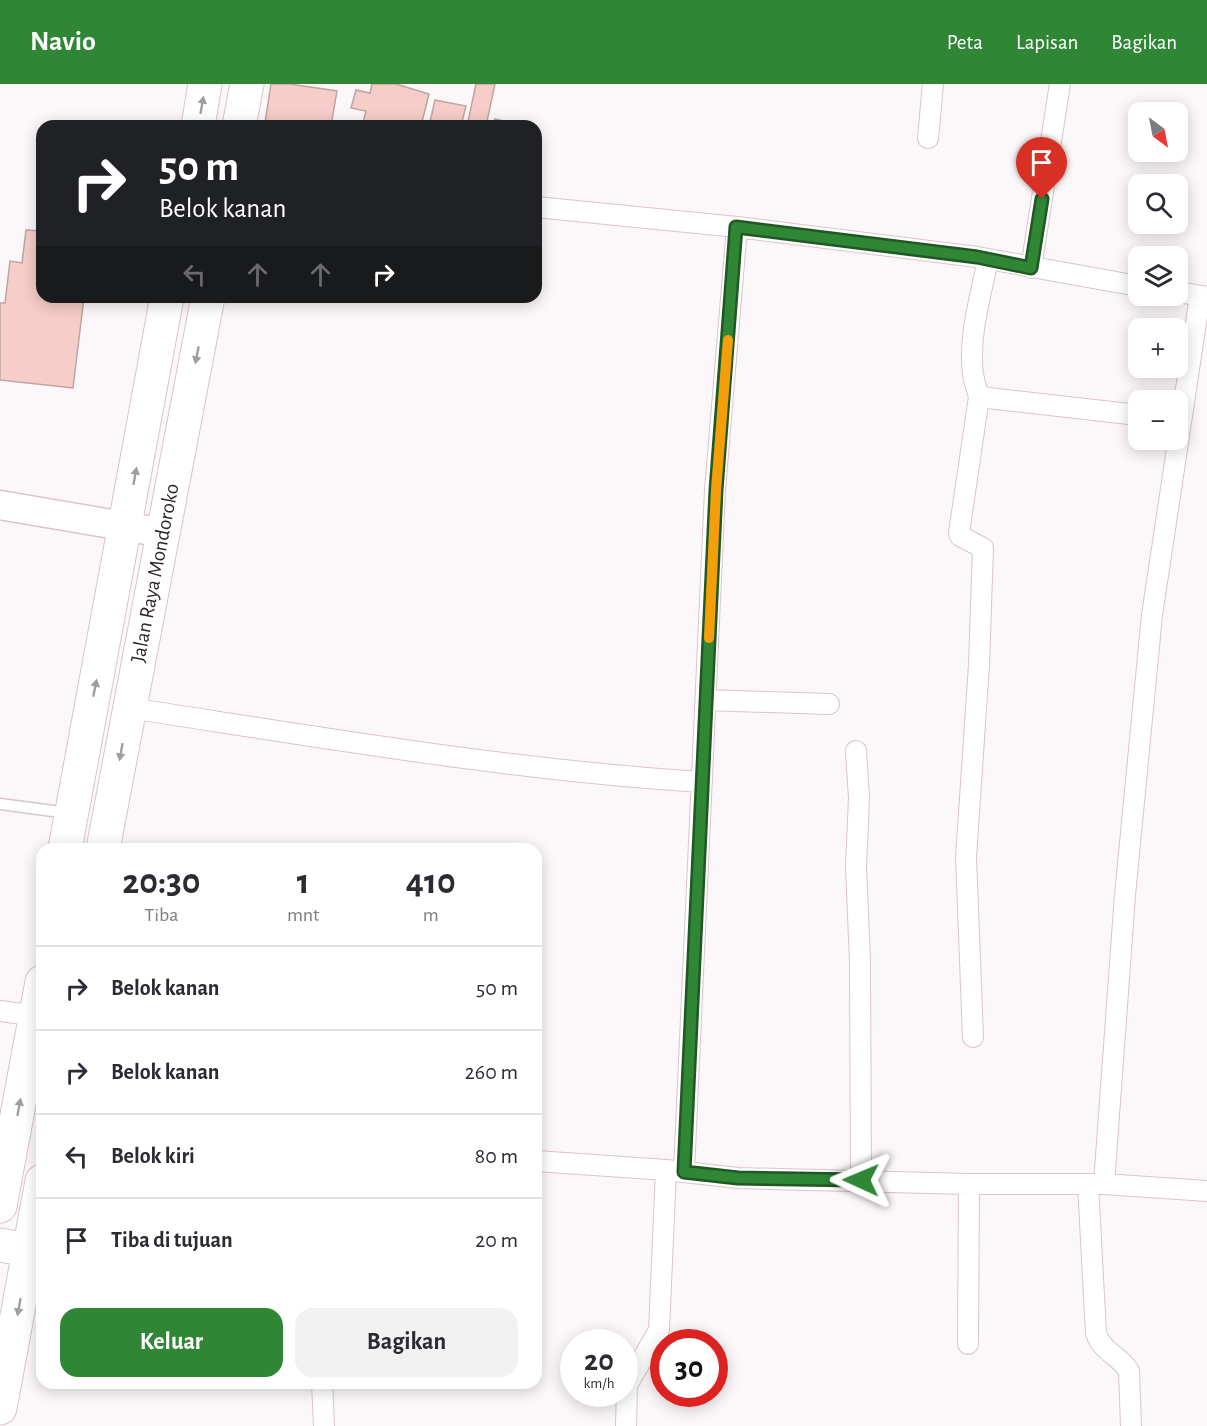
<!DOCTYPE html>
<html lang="id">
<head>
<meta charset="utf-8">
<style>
	body { margin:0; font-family:"Alegreya Sans",sans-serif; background:#f2f2f3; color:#2b2b33; height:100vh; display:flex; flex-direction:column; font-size:22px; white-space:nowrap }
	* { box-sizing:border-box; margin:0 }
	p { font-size:20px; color:#7c7c81 }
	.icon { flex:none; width:33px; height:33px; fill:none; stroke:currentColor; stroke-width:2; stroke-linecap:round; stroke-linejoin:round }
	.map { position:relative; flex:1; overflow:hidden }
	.side { position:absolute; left:36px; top:759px; width:506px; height:546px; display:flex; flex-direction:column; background:#fff; border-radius:18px; box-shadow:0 3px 15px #0003 }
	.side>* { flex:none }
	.guide { position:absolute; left:36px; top:36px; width:506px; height:183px; border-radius:18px; box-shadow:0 3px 15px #0003; background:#202124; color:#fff; overflow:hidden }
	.needle { width:39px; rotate:148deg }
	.tools { position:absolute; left:1128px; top:18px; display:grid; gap:12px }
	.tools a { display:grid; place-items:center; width:60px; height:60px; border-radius:12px; background:#fff; box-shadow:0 3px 15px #0003; font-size:30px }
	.speed { position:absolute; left:560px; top:1245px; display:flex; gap:12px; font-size:30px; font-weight:700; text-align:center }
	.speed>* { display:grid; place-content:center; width:78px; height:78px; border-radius:50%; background:#fff; box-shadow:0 3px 15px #0003; line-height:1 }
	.speed small { font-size:15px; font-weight:400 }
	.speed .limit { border:9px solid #d22; background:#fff; color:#111 }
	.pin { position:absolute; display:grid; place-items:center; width:51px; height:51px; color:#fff; margin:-62px -26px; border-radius:50% 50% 50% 0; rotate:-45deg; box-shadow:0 0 6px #0007 }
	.pin .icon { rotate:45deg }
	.me { position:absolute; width:66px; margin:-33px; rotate:271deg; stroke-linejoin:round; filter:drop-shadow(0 0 4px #0008) }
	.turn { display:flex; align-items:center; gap:21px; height:126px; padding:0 24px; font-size:27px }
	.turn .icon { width:78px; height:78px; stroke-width:2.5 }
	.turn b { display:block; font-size:42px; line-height:51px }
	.lanes { display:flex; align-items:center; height:57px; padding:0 24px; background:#0003; justify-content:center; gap:30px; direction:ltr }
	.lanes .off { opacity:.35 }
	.eta { display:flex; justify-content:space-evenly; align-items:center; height:102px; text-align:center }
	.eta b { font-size:36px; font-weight:600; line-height:42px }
	.button { display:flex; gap:12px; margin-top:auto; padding:12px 24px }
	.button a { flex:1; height:69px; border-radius:18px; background:#2f8736; color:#fff; font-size:24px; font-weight:600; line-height:69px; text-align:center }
	.button a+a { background:#f2f2f3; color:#2b2b33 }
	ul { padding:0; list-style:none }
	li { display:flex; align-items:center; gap:18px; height:84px; padding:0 24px; border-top:2px solid #e1e1e2 }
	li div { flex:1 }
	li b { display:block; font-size:22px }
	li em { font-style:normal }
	header { display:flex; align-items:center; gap:36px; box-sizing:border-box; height:84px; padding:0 30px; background:#2f8736; color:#fff }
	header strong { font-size:28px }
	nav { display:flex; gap:33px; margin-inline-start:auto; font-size:21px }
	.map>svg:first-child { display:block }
	.building { fill:#f6cdc8; stroke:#bda5a2; stroke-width:1.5 }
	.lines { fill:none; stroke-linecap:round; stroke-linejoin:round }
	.lane-casing { stroke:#dbc4cb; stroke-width:13 }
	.street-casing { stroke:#dbc4cb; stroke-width:22 }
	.secondary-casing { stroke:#dbc4cb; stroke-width:31 }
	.highway-casing { stroke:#dbc4cb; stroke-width:35 }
	.lane { stroke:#fff; stroke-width:10 }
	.street { stroke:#fff; stroke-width:20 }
	.secondary { stroke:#fff; stroke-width:28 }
	.highway { stroke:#fff; stroke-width:33 }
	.oneway { fill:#a19d9f }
	.route-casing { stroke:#1f5823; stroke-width:15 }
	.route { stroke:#2f8736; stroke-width:10 }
	.slow { stroke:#f59e0b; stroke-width:10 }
	.labels { text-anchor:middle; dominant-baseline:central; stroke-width:6; stroke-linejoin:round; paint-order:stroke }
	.street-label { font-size:21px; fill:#2f2629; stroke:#fff }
</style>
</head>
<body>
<header>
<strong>Navio</strong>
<nav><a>Peta</a><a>Lapisan</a><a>Bagikan</a></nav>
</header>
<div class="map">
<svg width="1207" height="1342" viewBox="0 0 1207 1342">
	<rect width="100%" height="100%" fill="#fcf7f8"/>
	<path class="building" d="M271,0H290L337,7L331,42H283L265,39Z
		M372,0H396L429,10L421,42H362L366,27L351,24L356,6L370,9Z
		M476,0H495L486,42H467Z
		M435,16L466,22L461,42H429Z
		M495,35L516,40L515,42H493Z
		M26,146L42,147V213H84L73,304L0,296V219H5L10,177L22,179Z"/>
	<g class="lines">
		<defs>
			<path id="lane" d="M0,720L68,729"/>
			<path id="street" d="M928,54L933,0
				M536,123L737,143L977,173L1138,202
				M1031,184L1060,0
				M1178,208L1207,213
				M979,313C977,305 974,298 973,290C968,253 981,211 988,175
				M706,616L829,620
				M129,624C319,653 510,686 702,698
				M856,667L859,714L856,783L860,877L861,1096
				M0,927L36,932
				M973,953L966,773L979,581L983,464L960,452L959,449L979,313L1138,331
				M536,1077L666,1086L738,1094L969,1100H1104L1207,1107
				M684,1088L715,406L737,143
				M1088,1100L1096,1249C1102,1268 1120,1272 1129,1287L1131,1342
				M1104,1100L1125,811L1152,531L1200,212
				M968,1260L969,1100
				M322,1299L324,1342
				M626,1342L627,1301L659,1246L666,1086"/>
			<path id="secondary" d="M0,421L164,449"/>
			<path id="highway" d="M198,42L205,0
				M239,42L247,0
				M65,765L167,213
				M103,765L208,213
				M0,1122L42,898
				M0,1161L29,1166
				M0,1324L42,1097"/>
		</defs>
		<use href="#lane" class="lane-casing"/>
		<use href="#street" class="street-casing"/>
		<use href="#secondary" class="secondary-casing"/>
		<use href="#highway" class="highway-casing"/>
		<use href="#lane" class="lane"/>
		<use href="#street" class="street"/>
		<use href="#secondary" class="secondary"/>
		<use href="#highway" class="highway"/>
	</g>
	<defs><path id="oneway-solid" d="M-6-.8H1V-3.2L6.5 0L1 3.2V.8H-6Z" transform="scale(1.5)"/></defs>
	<g class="oneway">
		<use href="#oneway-solid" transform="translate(202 21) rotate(-80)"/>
		<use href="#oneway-solid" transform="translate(197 271) rotate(101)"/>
		<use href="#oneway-solid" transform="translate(135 392) rotate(-80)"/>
		<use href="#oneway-solid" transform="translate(95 604) rotate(-79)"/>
		<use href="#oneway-solid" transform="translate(121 668) rotate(100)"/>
		<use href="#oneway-solid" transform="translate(19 1023) rotate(-80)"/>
		<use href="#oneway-solid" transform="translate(19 1223) rotate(100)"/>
	</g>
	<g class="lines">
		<defs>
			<path id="route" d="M861,1096L738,1094L684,1088L716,406L736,143L977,173L1031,184L1042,115"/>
		</defs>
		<use href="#route" class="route-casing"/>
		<use href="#route" class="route"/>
		<path class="slow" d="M709,554L716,406L728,256"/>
	</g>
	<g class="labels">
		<g class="street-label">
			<text transform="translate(155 489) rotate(-79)">Jalan Raya Mondoroko</text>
		</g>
	</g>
</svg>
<div class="tools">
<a><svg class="needle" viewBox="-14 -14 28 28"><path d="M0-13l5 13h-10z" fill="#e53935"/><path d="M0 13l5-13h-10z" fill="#7c7c81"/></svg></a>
<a><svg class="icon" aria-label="search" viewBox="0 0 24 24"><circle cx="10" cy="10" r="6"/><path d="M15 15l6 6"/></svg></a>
<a><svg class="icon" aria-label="layers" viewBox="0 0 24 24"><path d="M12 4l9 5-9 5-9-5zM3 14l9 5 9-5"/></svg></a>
<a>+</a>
<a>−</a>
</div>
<div class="speed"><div>20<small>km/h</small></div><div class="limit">30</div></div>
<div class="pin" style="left:1042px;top:115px;background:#d93025"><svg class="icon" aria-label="arrive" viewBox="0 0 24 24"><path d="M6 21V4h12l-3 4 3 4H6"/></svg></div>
<svg class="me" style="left:861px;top:1096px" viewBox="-20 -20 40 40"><path d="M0-17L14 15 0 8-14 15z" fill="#2f8736" stroke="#fff" stroke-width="4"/></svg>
<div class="guide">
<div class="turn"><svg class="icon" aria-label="right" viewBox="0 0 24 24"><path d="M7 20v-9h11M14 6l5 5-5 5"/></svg><div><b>50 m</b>Belok kanan</div></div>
<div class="lanes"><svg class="icon off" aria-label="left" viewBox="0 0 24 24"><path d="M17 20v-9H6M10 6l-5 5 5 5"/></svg><svg class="icon off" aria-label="ahead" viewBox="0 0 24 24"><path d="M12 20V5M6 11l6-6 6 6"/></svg><svg class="icon off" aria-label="ahead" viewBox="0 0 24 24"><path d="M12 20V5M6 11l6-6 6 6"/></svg><svg class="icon" aria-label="right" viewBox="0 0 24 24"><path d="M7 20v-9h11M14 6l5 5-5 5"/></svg></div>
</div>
<section class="side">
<div class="eta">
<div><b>20:30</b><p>Tiba</p></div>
<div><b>1</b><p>mnt</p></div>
<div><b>410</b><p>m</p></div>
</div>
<ul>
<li><svg class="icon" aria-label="right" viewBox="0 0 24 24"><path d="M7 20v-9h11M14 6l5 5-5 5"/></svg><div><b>Belok kanan</b></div><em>50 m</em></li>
<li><svg class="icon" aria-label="right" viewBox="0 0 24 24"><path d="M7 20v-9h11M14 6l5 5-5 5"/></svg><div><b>Belok kanan</b></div><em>260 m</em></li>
<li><svg class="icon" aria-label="left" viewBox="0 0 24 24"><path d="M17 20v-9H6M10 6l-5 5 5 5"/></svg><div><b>Belok kiri</b></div><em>80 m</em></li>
<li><svg class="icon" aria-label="arrive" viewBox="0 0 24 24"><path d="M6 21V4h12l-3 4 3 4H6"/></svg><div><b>Tiba di tujuan</b></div><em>20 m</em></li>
</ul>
<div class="button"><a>Keluar</a><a>Bagikan</a></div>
</section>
</div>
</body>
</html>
